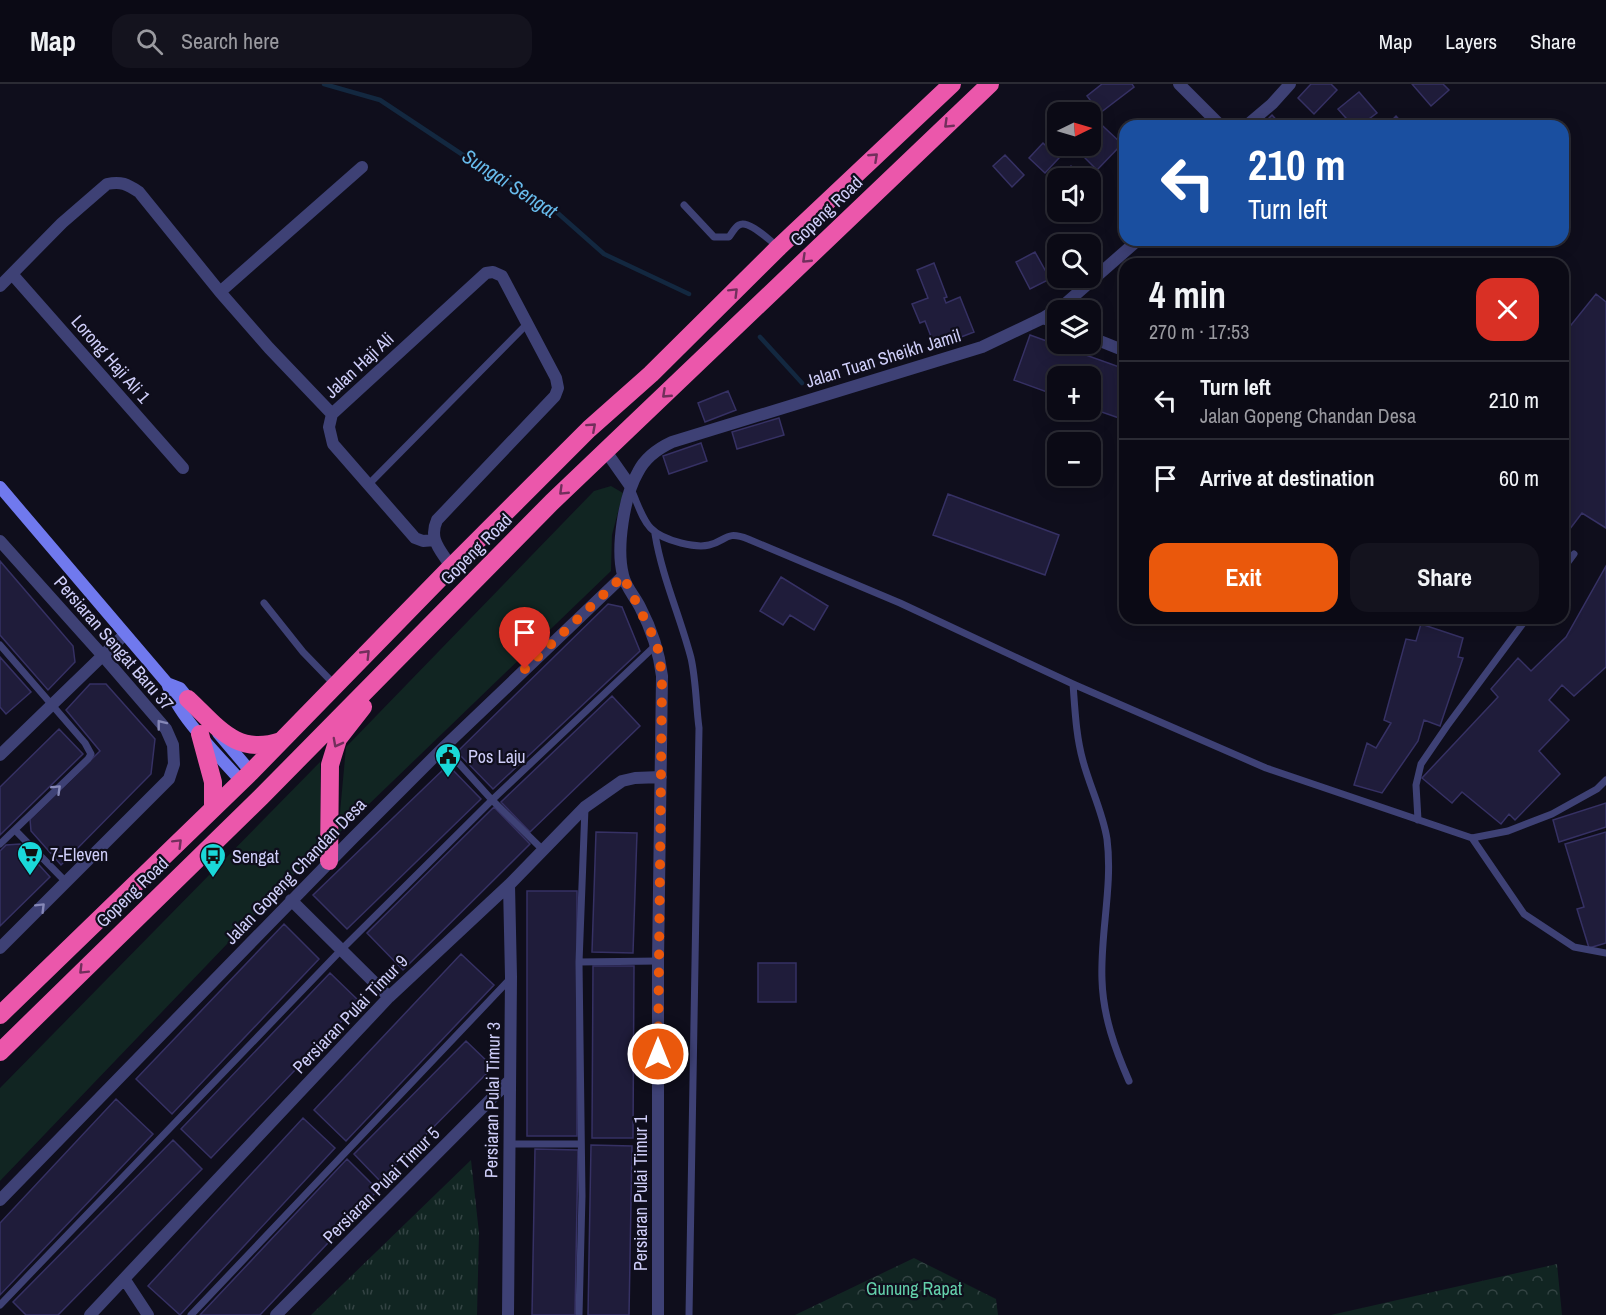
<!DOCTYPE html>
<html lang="en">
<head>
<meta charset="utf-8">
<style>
	body { margin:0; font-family:"Archivo Narrow",sans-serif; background:#14131e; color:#f1f3f6; height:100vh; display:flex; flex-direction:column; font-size:22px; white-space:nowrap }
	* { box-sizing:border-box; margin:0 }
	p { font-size:20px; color:#9a9aa0 }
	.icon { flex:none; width:33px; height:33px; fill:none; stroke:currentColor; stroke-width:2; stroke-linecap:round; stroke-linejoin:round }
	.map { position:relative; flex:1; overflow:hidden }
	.sheet { position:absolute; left:1119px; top:174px; width:450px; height:366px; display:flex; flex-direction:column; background:#0b0a15; border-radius:18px; box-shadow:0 3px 15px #0003,0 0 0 2px #2b2b34 }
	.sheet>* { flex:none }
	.top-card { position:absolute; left:1119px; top:36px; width:450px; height:126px; border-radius:18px; box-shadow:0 3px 15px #0003,0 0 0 2px #2b2b34; background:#1a4fa0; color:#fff; overflow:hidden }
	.needle { width:39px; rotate:85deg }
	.controls { position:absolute; left:1047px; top:18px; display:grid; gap:12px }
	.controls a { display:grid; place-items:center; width:54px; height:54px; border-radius:12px; background:#0b0a15; box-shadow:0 3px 15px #0003,0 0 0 2px #2b2b34; font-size:30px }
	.pin { position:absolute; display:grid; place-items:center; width:51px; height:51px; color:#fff; margin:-62px -26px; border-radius:50% 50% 50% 0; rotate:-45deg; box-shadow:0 0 6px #0007 }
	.pin .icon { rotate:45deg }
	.me { position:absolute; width:66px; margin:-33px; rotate:0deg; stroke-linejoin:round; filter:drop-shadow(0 0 4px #0008) }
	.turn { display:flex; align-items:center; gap:21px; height:126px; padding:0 30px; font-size:27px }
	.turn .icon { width:78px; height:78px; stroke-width:2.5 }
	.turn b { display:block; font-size:42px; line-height:51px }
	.round { display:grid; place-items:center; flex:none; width:63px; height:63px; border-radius:18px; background:#14131e }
	.headline { display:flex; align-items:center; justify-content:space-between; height:102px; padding:0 30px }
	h1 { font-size:36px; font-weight:700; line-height:45px }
	.cta { display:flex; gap:12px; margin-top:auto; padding:12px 30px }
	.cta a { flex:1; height:69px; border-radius:18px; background:#ea580c; color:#fff; font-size:24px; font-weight:700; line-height:69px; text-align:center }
	.cta a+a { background:#14131e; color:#f1f3f6 }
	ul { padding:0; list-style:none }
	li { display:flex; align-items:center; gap:18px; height:78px; padding:0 30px; border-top:2px solid #2b2b34 }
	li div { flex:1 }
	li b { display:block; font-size:22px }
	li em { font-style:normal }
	header { display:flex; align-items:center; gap:36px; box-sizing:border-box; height:84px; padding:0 30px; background:#0b0a15; border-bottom:2px solid #2b2b34 }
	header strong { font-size:28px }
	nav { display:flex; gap:33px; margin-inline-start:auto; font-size:21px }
	.search { width:420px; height:54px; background:#14131e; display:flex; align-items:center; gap:15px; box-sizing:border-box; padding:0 21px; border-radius:18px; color:#9a9aa0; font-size:22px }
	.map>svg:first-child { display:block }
	.grass { fill:#112522 }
	.forest { fill:url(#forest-crowns) }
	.park { fill:url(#park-tufts) }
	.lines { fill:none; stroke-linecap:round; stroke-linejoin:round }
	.stream { stroke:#132840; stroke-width:4.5 }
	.building { fill:#1f1c3a; stroke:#363164; stroke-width:1.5 }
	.lane { stroke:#3e4175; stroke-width:7 }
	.street { stroke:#3e4175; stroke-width:12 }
	.secondary { stroke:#7079ee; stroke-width:12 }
	.highway { stroke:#eb57ab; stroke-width:18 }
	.oneway { stroke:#722f5c }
	.oneway2 { stroke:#8688b7 }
	.route { stroke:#ea580c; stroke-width:10; stroke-dasharray:0 18 }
	.labels { text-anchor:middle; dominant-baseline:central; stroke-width:4.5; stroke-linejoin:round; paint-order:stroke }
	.street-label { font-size:18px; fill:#cfcef9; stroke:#0f0e1c }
	.poi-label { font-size:18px; fill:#cfcef9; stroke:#0f0e1c; text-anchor:start }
	.park-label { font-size:18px; fill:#64d0ab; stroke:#0f0e1c }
	.water-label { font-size:20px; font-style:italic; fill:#68bced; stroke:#0f0e1c }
</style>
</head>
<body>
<header>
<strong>Map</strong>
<div class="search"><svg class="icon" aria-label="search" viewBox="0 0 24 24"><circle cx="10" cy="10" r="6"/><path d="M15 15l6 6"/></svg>Search here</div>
<nav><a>Map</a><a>Layers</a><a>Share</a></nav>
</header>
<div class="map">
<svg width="1606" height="1231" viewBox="0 0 1606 1231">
	<defs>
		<pattern id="forest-crowns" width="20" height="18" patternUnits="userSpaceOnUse" patternTransform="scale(1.5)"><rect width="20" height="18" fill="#112522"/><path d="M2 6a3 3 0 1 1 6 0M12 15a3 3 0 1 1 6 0" fill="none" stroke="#334343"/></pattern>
		<pattern id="park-tufts" width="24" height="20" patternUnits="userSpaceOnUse" patternTransform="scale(1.5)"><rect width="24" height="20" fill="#112522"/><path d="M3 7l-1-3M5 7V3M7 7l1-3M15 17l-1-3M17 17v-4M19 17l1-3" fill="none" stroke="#334343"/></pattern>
	</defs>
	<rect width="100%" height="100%" fill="#0f0e1c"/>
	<path class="grass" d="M611,402L623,409L612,451L611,487L338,750L346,663L594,407Z
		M320,678L321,762L0,1097V1004Z"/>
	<path class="forest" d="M914,1174L996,1215L998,1231H795Z
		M1557,1180L1562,1231H1331Z"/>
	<path class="park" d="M471,1076L479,1149L477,1231H311Z"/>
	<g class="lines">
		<path class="stream" d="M324,0L380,16L469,75L552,124L604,170L689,210
			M760,253L802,299"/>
	</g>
	<path class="building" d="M1102,0H1132L1134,3L1100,29L1087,12Z
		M1311,0H1331L1337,6L1314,30L1298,14Z
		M1412,0H1443L1449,6L1431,22Z
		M1359,8L1377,29L1369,35L1374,42H1353L1338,25Z
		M1090,30L1122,60L1097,86L1073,62H1090Z
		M1272,31L1282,42H1261Z
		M1396,32L1405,42H1386Z
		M1043,59L1059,74L1045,89L1029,74Z
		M1005,71L1024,91L1012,103L993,82Z
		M1071,82L1083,94H1059Z
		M1090,101L1102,112L1090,124Z
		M1035,168L1050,195L1030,205L1016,178Z
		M934,179L947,213L944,214L946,219L960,213L974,248L935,263L925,237L920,239L912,220L928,214L917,186Z
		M1596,210L1606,218V444L1582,429L1563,454V251Z
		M1030,251L1125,285V318L1119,334L1090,324V292H1058V312L1014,296Z
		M728,307L736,326L705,338L698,319Z
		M779,334L784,351L737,365L732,348Z
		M701,359L707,377L669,390L663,372Z
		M948,410L1059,451L1045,491L933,451Z
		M0,477L73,562L75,578L48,606L0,551Z
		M1606,482V583L1574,612L1562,601L1549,616L1569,636L1539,667L1560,690L1515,736L1509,730L1501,740L1462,708L1452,719L1422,694L1498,613L1491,605L1518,574L1531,587L1566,553Z
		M781,493L828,522L814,546L790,531L783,541L760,527Z
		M608,520L622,523L640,567L493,705L457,668Z
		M1421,540L1463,554L1458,573L1463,574L1440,642L1424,636L1418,657L1382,709L1354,701L1367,659L1376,664L1391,639L1384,636L1406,555L1416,557Z
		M0,573L31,608L6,630L0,623Z
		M90,600H106L155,655L151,690L61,781L31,747L30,735L100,667L66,626Z
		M612,612L640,642L530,748L501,718Z
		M59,645L83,670L0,751V703Z
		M448,681L481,715L347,845L313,811Z
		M1606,719V743L1559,758L1553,736Z
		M494,723L530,760L403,886L367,849Z
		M596,748L637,749L633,869L592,868Z
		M1606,748V859L1589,864L1577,825L1584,823L1565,760Z
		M20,760L50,793L0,842V767L6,761Z
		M527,807H577V1052H527Z
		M284,840L319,875L172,1030L136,995Z
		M461,870L494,901L346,1057L314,1026Z
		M758,879H796V918H758Z
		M593,882H634L633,1054H592Z
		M330,889L360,918L211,1074L181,1045Z
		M466,957L493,983L380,1097L354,1070Z
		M116,1015L153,1050L0,1211V1139Z
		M303,1034L335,1064L180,1231L148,1202Z
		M173,1056L202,1085L58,1231H26L13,1218Z
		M591,1061L632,1062L629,1231H588Z
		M535,1065L578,1066L575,1231H532Z
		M347,1075L378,1106L260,1231H200Z"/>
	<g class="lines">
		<path class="lane" d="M684,121L714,153H729C732,149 735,143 739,141C748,135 769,156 777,162
			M369,400L528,239
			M631,405C645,437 645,450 681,459C689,461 701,463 709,461C727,457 725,446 748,455L900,519L1073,600L1266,684L1472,754L1508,747L1552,730L1597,705L1606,696
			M655,450C662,493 680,532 691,574C696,596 696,621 699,644L689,1231
			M1563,485L1574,470
			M264,519L303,568L335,601
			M0,561L85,659L91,670L88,675L0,760
			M1073,600C1075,626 1076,652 1083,677C1090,703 1103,729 1107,755C1113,802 1100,850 1102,896C1103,932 1115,965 1129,997
			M444,663L492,716L543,766
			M1418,736L1416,701L1421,680L1447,642L1527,534
			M15,746L66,798
			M1472,754L1524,830L1574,863L1606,869
			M579,878L658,877
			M509,1060H581
			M0,1221L342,865L492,716L657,560
			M191,1231L510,895
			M579,1231L582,1112L579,878L585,724"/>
		<path class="street" d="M1179,0L1221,42
			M1246,42L1272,20L1290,0
			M12,190L183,384
			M0,202L62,139L107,100C121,97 127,100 139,108L220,208L269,264L332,330L486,189L493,188L502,192L556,294L558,304L555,312L437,436C428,456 441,466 451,483
			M220,208L362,83
			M1043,234L1058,240
			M1090,253L1125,267
			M332,330L329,343L333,360L415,454L423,457L435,456
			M605,366L631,403
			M0,457L103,572L166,645L173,661L174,680L169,695L0,864
			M0,671L125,550
			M291,816L389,913
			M0,1116L351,756L444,663L623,492
			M125,1196L148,1231
			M90,1231L389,913L509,801L585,723L622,697L635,694L661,693
			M276,1231L510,996
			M508,1231L511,893L509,801
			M658,1231V877L662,592C659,567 652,546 640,523C635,513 625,502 623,491C616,464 624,412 638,388C645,374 657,365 672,358L982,263L1043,234L1065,220L1138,156"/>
		<path class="secondary" d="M0,403L167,599C178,632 217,670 241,697
			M167,599L180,604L193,620
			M218,649L251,688"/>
		<path class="highway" d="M188,615C218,643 236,672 281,657
			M200,650L213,698V724
			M329,777L330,681L338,655L363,623
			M0,931L251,688L451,483L589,345L651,290L779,163L952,0
			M0,968L261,713L552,418L990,0"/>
	</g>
	<defs><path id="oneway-chevron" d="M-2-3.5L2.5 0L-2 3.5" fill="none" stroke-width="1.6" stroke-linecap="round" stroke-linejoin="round" transform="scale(1.5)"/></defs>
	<g class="oneway">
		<use href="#oneway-chevron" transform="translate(948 40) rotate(136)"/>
		<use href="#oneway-chevron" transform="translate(874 73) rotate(-43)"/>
		<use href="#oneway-chevron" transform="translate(806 175) rotate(136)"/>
		<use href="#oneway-chevron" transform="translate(734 208) rotate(-45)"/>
		<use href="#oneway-chevron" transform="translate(666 310) rotate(137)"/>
		<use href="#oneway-chevron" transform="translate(592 343) rotate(-42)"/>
		<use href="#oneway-chevron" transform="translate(563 407) rotate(136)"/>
		<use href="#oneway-chevron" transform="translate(366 570) rotate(-46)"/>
		<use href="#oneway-chevron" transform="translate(337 659) rotate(118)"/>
		<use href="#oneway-chevron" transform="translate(178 759) rotate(-45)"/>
		<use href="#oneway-chevron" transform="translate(83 886) rotate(135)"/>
	</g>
	<g class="oneway2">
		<use href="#oneway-chevron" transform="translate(161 640) rotate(-128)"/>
		<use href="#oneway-chevron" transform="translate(57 705) rotate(-44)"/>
		<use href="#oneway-chevron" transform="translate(41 823) rotate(-45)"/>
	</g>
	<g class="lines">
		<path class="route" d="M525,585L623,492L657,560L662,592L658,970"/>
	</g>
	<defs>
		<symbol id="civic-pin" viewBox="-11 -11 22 30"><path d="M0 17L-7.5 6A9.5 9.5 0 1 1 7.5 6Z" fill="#1ad8d9" stroke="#0f0e1c"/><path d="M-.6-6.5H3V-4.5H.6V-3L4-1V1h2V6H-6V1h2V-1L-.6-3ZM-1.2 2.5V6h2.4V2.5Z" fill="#111"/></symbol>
		<symbol id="supermarket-pin" viewBox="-11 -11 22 30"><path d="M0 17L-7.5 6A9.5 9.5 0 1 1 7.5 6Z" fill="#1ad8d9" stroke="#0f0e1c"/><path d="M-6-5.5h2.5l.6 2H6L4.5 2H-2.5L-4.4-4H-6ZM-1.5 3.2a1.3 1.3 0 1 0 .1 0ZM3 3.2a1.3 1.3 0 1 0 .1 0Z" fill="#111"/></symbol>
		<symbol id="bus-pin" viewBox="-11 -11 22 30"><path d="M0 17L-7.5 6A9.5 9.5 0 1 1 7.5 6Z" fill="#1ad8d9" stroke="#0f0e1c"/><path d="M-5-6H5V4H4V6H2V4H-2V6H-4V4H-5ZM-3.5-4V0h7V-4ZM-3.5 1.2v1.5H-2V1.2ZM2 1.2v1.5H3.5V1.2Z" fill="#111"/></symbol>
	</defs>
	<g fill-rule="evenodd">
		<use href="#civic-pin" x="433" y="657" width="30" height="40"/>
		<use href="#supermarket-pin" x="15" y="755" width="30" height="40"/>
		<use href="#bus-pin" x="198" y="757" width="30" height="40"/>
	</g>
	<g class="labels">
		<g class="street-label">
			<text transform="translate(826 127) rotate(-44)">Gopeng Road</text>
			<text transform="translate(883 274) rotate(-17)">Jalan Tuan Sheikh Jamil</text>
			<text transform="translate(111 275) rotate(49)">Lorong Haji Ali 1</text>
			<text transform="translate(359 281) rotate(-43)">Jalan Haji Ali</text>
			<text transform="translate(476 465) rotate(-45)">Gopeng Road</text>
			<text transform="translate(114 559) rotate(49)">Persiaran Sengat Baru 37</text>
			<text transform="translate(295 787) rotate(-46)">Jalan Gopeng Chandan Desa</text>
			<text transform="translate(132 808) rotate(-44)">Gopeng Road</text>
			<text transform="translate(350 930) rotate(-46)">Persiaran Pulai Timur 9</text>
			<text transform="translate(492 1016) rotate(-89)">Persiaran Pulai Timur 3</text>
			<text transform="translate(381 1101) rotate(-45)">Persiaran Pulai Timur 5</text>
			<text transform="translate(640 1109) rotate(-90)">Persiaran Pulai Timur 1</text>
		</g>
		<g class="poi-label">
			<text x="468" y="672">Pos Laju</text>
			<text x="50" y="770">7-Eleven</text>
			<text x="232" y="772">Sengat</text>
		</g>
		<g class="park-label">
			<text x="914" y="1204">Gunung Rapat</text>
		</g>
		<g class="water-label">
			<text transform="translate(510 99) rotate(33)">Sungai Sengat</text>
		</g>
	</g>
</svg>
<div class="controls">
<a><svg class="needle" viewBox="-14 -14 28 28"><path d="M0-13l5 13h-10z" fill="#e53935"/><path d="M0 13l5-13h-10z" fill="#9a9aa0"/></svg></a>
<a><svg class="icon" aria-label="sound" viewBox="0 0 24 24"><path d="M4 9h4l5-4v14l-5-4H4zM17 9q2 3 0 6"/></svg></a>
<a><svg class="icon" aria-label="search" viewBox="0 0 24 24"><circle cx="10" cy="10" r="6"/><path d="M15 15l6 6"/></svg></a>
<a><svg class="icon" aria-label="layers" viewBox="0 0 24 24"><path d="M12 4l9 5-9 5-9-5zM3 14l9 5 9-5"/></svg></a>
<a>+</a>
<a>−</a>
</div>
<div class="pin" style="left:525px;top:585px;background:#d93025"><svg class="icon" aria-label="arrive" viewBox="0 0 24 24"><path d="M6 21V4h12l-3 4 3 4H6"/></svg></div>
<svg class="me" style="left:658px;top:970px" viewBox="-20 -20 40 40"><circle r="17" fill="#ea580c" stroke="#fff" stroke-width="3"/><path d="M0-11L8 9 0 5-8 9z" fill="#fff"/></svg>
<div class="top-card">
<div class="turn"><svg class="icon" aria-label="left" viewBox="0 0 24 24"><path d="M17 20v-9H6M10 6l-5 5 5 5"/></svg><div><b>210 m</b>Turn left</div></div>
</div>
<section class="sheet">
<div class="headline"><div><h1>4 min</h1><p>270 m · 17:53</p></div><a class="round" style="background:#d93025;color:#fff"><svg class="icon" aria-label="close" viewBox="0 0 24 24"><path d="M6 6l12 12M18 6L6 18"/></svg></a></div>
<ul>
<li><svg class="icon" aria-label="left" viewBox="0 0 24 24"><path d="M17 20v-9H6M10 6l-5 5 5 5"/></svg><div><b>Turn left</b><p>Jalan Gopeng Chandan Desa</p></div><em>210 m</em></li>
<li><svg class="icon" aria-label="arrive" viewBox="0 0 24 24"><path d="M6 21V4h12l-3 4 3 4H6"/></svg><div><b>Arrive at destination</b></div><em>60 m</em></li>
</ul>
<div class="cta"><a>Exit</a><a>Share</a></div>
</section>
</div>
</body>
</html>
